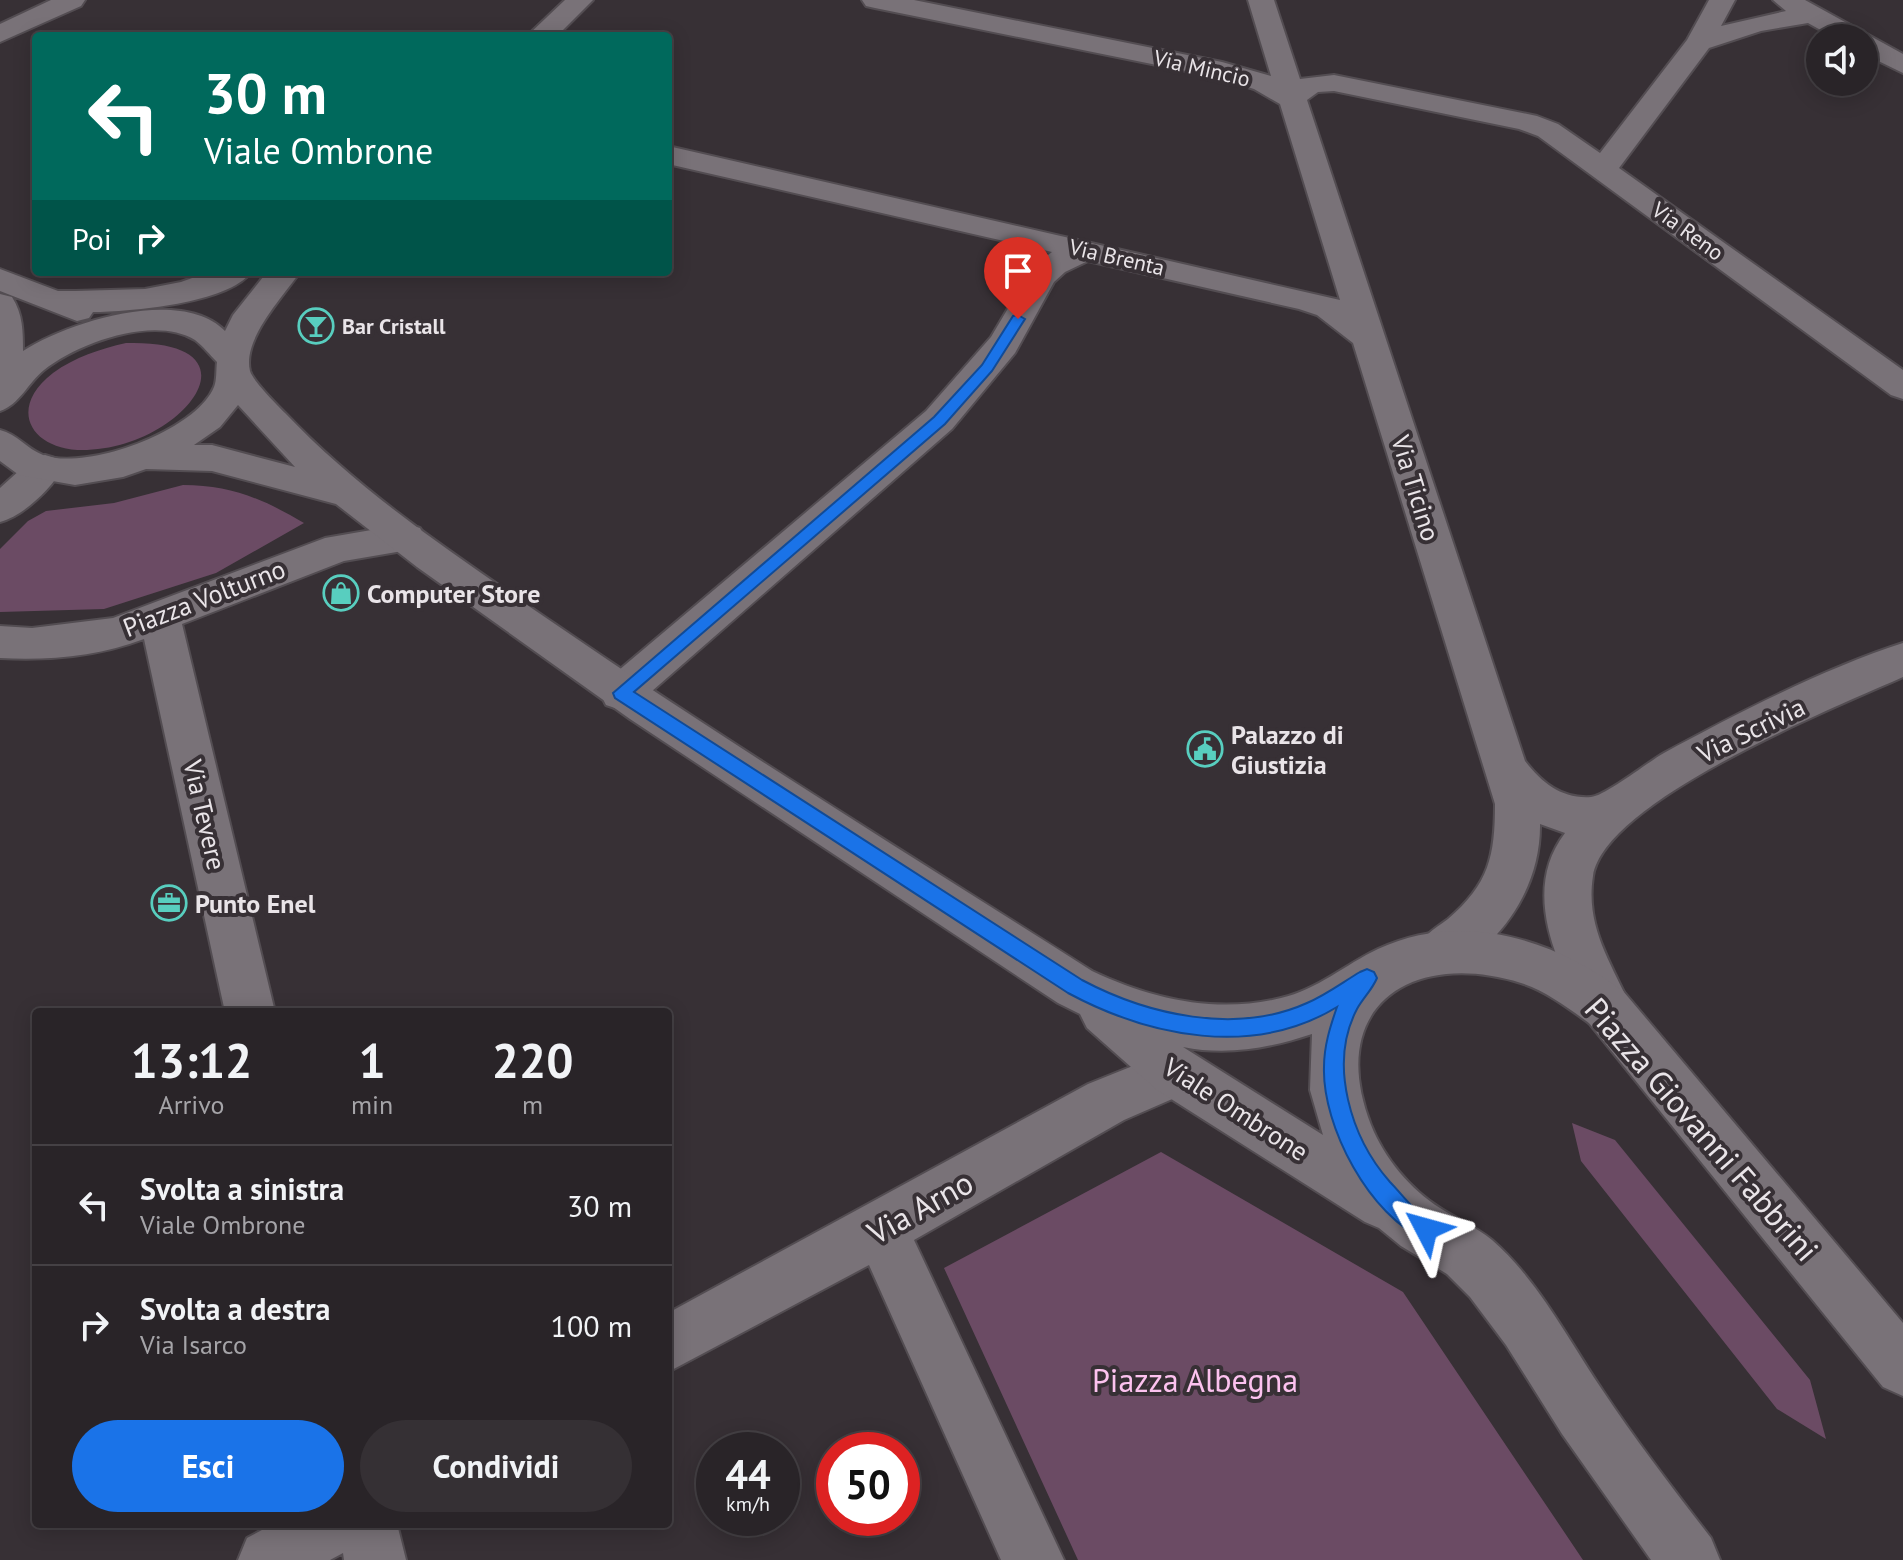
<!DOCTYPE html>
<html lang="it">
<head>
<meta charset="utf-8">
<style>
	body { margin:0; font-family:"PT Sans",sans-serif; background:#353034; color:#f1f3f6; height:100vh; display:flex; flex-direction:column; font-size:30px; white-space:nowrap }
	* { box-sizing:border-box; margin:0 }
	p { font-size:26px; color:#a5a4a8 }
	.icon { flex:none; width:44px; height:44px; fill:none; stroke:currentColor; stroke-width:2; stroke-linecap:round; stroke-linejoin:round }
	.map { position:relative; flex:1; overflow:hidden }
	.sheet { position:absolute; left:32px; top:1008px; width:640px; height:520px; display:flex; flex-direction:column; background:#292428; border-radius:8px; box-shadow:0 4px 20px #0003,0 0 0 2px #454145 }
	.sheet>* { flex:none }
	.top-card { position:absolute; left:32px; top:32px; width:640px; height:244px; border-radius:8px; box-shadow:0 4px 20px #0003,0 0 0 2px #454145; background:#00695c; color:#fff; overflow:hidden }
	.tools { position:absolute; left:1806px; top:24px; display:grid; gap:16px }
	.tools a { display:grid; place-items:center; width:72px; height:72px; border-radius:50%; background:#292428; box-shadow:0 4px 20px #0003,0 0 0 2px #454145; font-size:40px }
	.speed { position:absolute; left:696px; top:1432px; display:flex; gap:16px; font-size:40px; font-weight:700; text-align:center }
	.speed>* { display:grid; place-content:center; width:104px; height:104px; border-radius:50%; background:#292428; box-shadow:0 4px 20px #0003,0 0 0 2px #454145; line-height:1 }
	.speed small { font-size:20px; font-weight:400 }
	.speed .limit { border:12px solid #d22; background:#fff; color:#111 }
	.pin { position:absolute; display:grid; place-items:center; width:68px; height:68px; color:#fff; margin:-82px -34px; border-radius:50% 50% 50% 0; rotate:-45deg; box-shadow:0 0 8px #0007 }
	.pin .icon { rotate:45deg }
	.me { position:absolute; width:88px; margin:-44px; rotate:309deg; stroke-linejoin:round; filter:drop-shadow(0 0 6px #0008) }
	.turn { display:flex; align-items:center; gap:28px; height:168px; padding:0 40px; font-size:36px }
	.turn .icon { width:104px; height:104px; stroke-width:2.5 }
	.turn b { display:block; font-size:56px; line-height:68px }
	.then { display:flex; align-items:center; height:76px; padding:0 40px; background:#0003; gap:16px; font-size:30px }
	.eta { display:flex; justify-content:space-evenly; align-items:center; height:136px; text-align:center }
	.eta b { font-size:48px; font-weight:700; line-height:56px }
	.action { display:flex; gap:16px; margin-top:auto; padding:16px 40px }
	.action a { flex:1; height:92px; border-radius:48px; background:#1a73e8; color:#fff; font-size:32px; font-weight:700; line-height:92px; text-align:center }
	.action a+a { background:#353034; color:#f1f3f6 }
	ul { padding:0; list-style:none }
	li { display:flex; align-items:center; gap:24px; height:120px; padding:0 40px; border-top:2px solid #454145 }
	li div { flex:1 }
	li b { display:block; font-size:30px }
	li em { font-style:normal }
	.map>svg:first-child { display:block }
	.green { fill:#6b4b64 }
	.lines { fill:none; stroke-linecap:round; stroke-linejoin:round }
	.minor-casing { stroke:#534d52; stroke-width:4 }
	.secondary-casing { stroke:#534d52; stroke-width:4 }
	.minor { fill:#797278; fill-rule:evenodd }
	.secondary { fill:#797278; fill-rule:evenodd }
	.route { fill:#1a73e8; stroke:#114b97; stroke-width:2 }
	.labels { text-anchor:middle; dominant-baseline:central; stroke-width:8; stroke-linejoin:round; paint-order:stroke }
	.far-street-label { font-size:22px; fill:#e9e4e8; stroke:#373035 }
	.far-poi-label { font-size:22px; font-weight:bold; fill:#e9e4e8; stroke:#373035; text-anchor:start }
	.street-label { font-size:26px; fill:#e9e4e8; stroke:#373035 }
	.poi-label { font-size:26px; font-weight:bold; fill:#e9e4e8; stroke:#373035; text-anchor:start }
	.near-street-label { font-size:32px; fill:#e9e4e8; stroke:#373035 }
	.near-park-label { font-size:32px; fill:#fcc2ef; stroke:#373035 }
</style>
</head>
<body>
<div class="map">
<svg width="1903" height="1560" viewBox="0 0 1903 1560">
	<rect width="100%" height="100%" fill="#373035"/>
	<path class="green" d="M126,343C267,339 184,447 87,450C33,452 5,410 53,373C75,357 100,349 126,343Z
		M183,485C231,485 263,499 304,523L216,573L104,609L0,612V549L28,521L46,511L114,503Z
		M1572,1123L1615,1140L1810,1380L1826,1439L1777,1409L1581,1161Z
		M1161,1152L1403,1292L1583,1560H1078L944,1268Z"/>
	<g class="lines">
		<defs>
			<path id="minor" d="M51,0H85L81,6L0,42V24Z
				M862,0H914L1222,62L1271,76L1248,0H1274L1300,79L1334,75L1537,116L1558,124L1600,153L1687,40L1709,0H1735L1721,26L1786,11L1773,0H1805L1903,54V73L1864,54V38H1835L1808,23L1761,31L1709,48L1619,168L1903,370V399L1891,395L1538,136L1519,129L1334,91L1318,92L1307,100L1525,761C1542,783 1562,799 1591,797C1605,796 1648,762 1664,753C1736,714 1825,668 1903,643V677C1836,707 1605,800 1593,876C1585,926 1611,963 1631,1007L1623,1023L1606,1030L1589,1023C1558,967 1520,892 1565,833L1540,824C1541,889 1498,952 1438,975L1421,968L1414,953C1422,936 1433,930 1448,919C1489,884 1495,856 1495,804L1353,343L1317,315L1299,309L1088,261L1065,272L1054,282L1015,353L952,429L636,705L621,710L606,705L600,693L606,681L926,411L991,337L1032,268L1052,252L668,164V146L1340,300L1280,104L1254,89L1216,77L875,8L866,6Z
				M45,455L58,459L63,468C51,489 23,516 0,522V488L32,459Z
				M406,524L420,528L425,538L420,548L344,561L182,624L275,1012H225L144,639C100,656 47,661 0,658V626L32,628L113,618L325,538Z
				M1175,1049L1193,1056L1200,1073L1193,1090L1124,1120L914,1240L1064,1560H1001L869,1265L668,1372V1313L1088,1084Z
				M273,1524H397L406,1560H344L343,1553L330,1560H238L247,1538Z"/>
			<path id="secondary" d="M565,0H593L557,36H527Z
				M0,269L58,291H75L145,289L181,282L209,272H251C230,303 129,312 93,312L89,318L77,321L0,291Z
				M267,272H300C283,297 242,339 250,371C253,381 277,405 285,413C364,496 461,559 555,624C731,745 913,857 1092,971C1151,999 1216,1014 1281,998C1317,990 1346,964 1378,949C1462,910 1553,939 1623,991L1903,1323V1396L1883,1387L1589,1023C1568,1008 1546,991 1521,983C1411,949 1325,1007 1371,1125C1384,1158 1411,1190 1440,1208C1457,1219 1476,1227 1492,1240C1539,1281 1569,1341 1603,1391C1637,1442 1674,1490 1711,1538L1720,1560H1651L1562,1434L1506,1345L1470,1297L1447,1274L1401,1246L1379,1228L1365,1222L1157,1090L1087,1028L1080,1014L1058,1003L630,719L417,567L336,504L212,471L146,469L123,477L75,485L19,475L0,461V430C17,434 27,449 43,455C86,471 196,431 214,387C217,380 216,369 217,362C210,355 203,346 195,340C154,315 78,343 44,370C28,383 19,405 0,411V294L12,297C23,314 23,332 23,351C68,322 181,286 225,331L233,315ZM238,405L295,467L212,445H194L220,427ZM1312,1034L1310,1090L1323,1135L1183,1047C1227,1056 1270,1048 1312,1034Z"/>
		</defs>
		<use href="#minor" class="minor-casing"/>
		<use href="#secondary" class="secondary-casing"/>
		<use href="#minor" class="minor"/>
		<use href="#secondary" class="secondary"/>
	</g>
	<path class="route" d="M1018,315L1025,319L992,371L945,424L634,692L1082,980C1148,1015 1236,1035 1307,1003C1326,995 1343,982 1360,972L1367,969L1374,972L1377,978C1372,990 1363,998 1357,1009C1328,1064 1351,1138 1390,1182C1398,1190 1406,1201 1415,1209C1423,1217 1432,1218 1437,1229L1434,1237L1426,1240C1370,1217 1322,1126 1324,1067C1324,1046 1330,1027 1337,1007C1253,1058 1150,1037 1068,993L615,698L613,693L934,417L982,365L1013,316Z"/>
	<defs>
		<symbol id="bar-ring" viewBox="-11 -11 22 22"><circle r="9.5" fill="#373035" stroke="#58cebf" stroke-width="1.5"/><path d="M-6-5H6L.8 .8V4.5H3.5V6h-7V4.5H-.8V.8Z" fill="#58cebf"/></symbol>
		<symbol id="shop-ring" viewBox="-11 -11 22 22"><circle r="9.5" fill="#373035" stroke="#58cebf" stroke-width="1.5"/><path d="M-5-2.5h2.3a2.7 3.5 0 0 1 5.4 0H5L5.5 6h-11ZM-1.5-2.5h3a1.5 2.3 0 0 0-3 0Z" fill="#58cebf"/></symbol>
		<symbol id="civic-ring" viewBox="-11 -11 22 22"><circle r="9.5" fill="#373035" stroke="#58cebf" stroke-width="1.5"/><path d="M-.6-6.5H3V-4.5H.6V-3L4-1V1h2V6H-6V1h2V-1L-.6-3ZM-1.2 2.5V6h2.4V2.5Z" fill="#58cebf"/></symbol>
		<symbol id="office-ring" viewBox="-11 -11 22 22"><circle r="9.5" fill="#373035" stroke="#58cebf" stroke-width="1.5"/><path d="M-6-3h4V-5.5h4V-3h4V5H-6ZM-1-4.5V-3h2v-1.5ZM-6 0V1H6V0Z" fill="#58cebf"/></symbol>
	</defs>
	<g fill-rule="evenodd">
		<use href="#bar-ring" x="296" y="306" width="40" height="40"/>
		<use href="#shop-ring" x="321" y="573" width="40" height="40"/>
		<use href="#civic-ring" x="1185" y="729" width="40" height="40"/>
		<use href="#office-ring" x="149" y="883" width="40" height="40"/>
	</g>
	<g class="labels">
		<g class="far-street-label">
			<text transform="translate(1202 68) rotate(13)">Via Mincio</text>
			<text transform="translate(1688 231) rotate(36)">Via Reno</text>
			<text transform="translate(1117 257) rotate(13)">Via Brenta</text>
		</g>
		<g class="far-poi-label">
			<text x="342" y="326">Bar Cristall</text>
		</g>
		<g class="street-label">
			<text transform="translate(1416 488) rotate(73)">Via Ticino</text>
			<text transform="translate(204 598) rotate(-21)">Piazza Volturno</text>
			<text transform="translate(1751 730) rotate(-26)">Via Scrivia</text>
			<text transform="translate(205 815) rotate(77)">Via Tevere</text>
			<text transform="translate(1236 1109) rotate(33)">Viale Ombrone</text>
		</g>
		<g class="poi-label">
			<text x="367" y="593">Computer Store</text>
			<text x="1231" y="734">Palazzo di<tspan x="1231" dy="30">Giustizia</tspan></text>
			<text x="195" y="903">Punto Enel</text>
		</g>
		<g class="near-street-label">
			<text transform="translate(1702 1129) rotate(49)">Piazza Giovanni Fabbrini</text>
			<text transform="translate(920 1207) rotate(-29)">Via Arno</text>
		</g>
		<g class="near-park-label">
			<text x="1195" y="1380">Piazza Albegna</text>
		</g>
	</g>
</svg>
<div class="tools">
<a><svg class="icon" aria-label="sound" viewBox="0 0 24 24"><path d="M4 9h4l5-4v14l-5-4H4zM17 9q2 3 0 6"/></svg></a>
</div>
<div class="speed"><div>44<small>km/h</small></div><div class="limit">50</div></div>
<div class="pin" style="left:1018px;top:319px;background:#d93025"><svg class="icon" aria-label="arrive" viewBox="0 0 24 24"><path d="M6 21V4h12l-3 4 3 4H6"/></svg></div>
<svg class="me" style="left:1426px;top:1229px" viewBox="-20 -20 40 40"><path d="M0-17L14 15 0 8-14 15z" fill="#1a73e8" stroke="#fff" stroke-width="4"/></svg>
<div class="top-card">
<div class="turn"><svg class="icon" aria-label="left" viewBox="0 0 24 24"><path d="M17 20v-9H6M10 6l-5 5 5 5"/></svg><div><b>30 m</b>Viale Ombrone</div></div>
<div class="then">Poi<svg class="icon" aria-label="right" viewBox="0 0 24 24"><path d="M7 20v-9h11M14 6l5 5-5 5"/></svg></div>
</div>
<section class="sheet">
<div class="eta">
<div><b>13:12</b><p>Arrivo</p></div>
<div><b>1</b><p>min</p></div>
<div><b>220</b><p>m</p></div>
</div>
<ul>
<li><svg class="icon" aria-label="left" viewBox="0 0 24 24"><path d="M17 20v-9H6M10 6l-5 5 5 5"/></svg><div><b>Svolta a sinistra</b><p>Viale Ombrone</p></div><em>30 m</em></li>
<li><svg class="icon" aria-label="right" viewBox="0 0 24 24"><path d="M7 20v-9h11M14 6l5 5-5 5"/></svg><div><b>Svolta a destra</b><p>Via Isarco</p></div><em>100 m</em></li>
</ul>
<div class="action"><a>Esci</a><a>Condividi</a></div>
</section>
</div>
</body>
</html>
